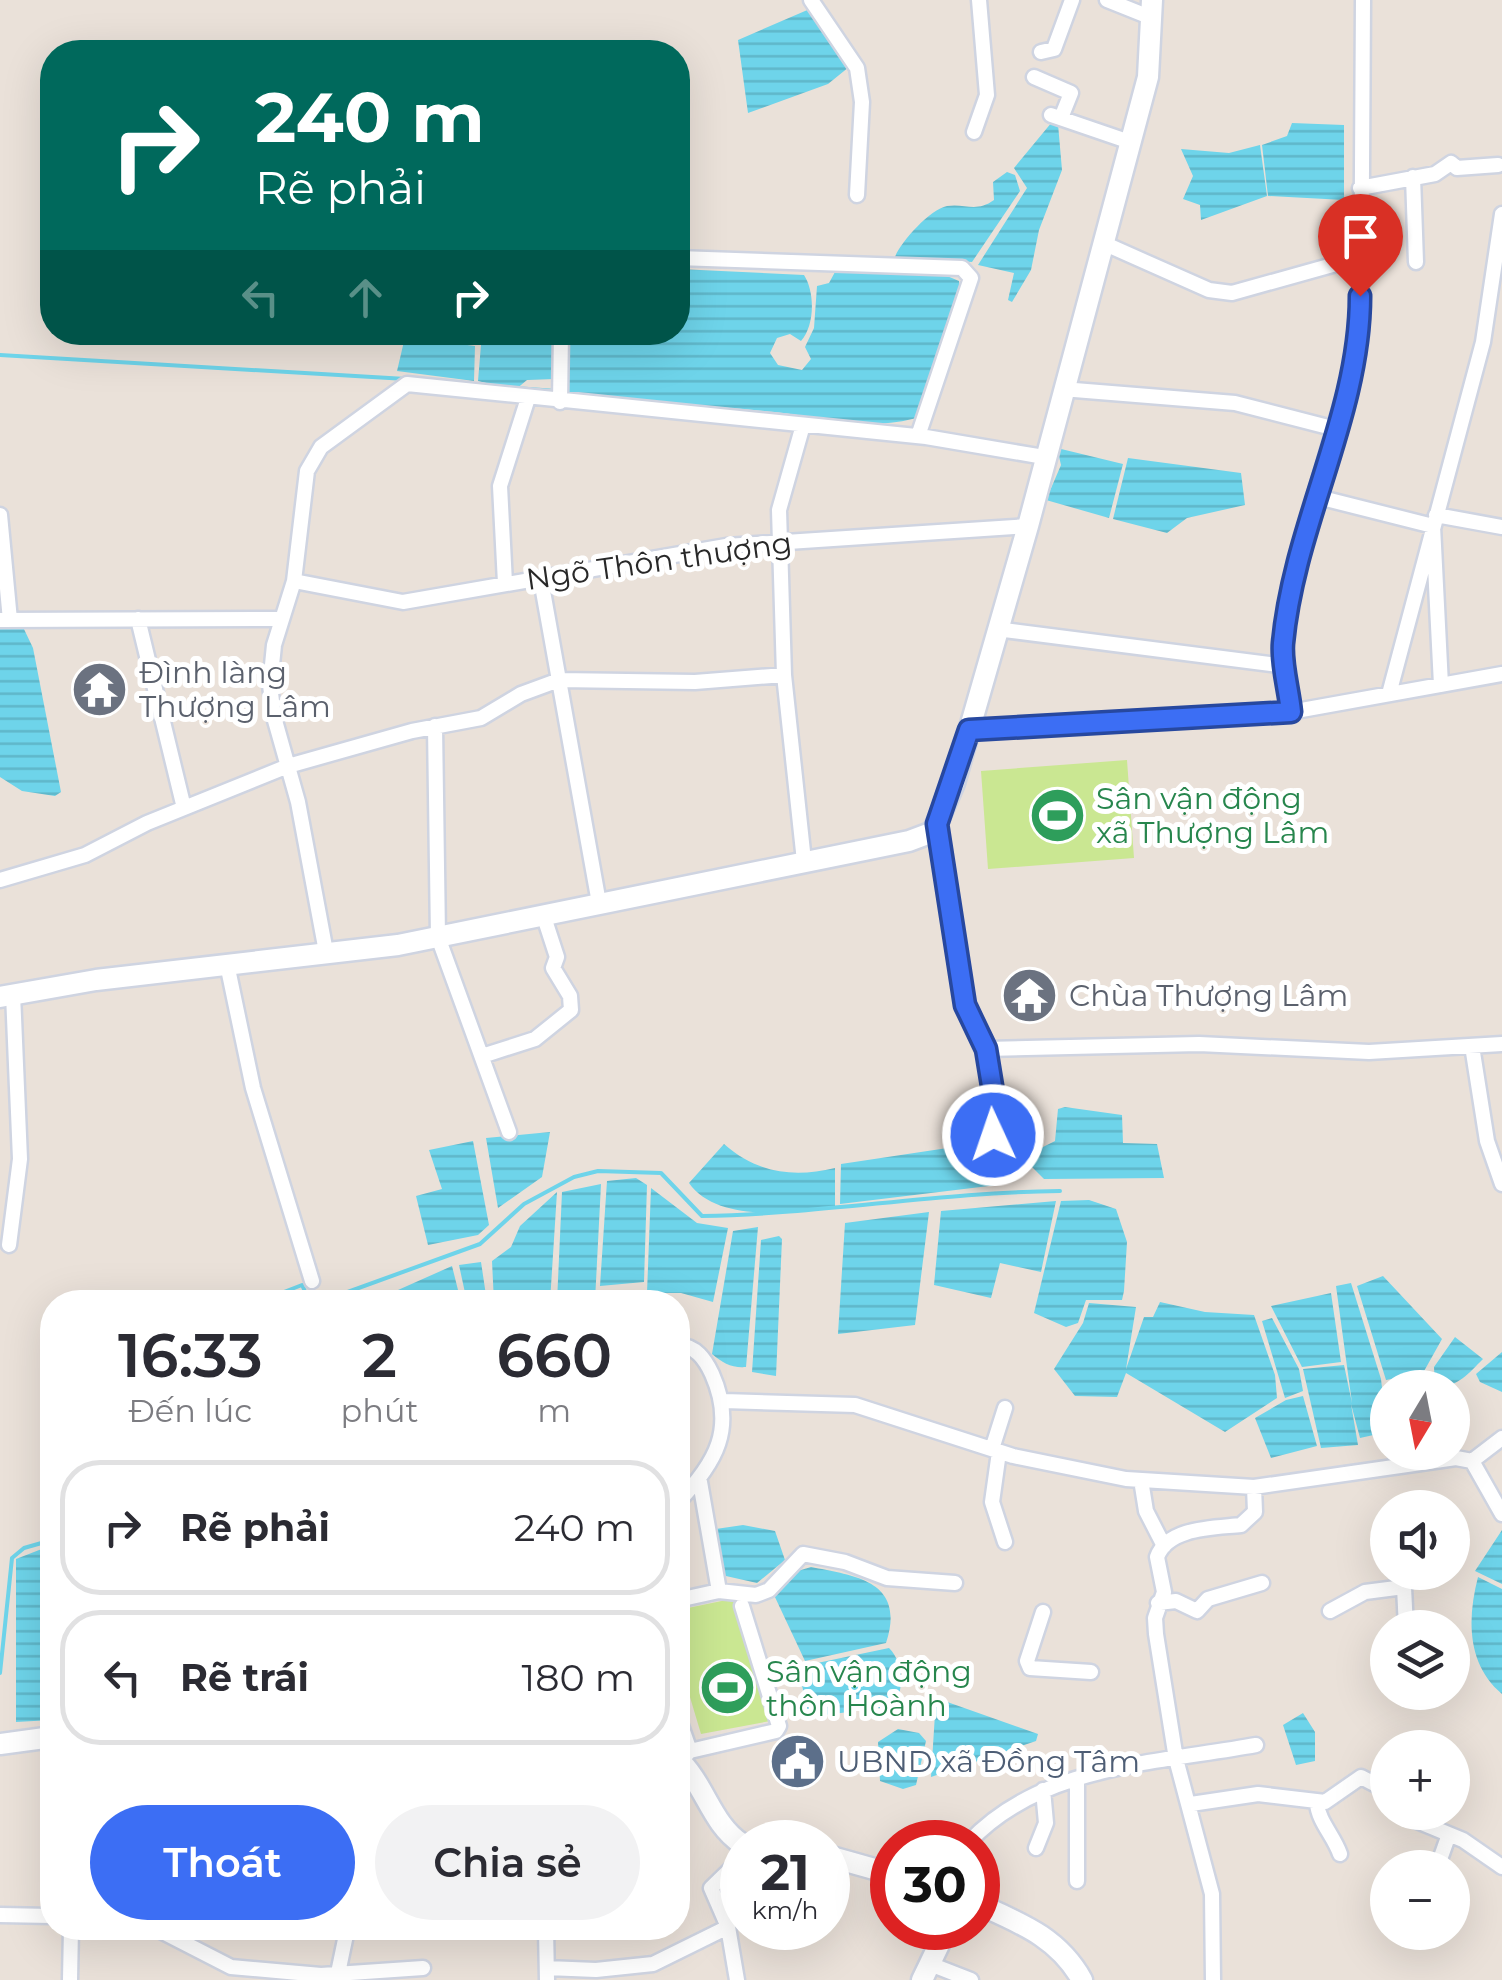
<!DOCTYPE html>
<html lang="vi">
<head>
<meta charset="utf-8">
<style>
	body { margin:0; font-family:Montserrat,sans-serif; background:#f2f2f3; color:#2b2b33; height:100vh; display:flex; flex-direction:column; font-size:38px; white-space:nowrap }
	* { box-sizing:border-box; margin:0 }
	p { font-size:32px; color:#7c7c81 }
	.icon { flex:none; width:55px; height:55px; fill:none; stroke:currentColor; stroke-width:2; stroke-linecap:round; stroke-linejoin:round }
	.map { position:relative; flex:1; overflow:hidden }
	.side { position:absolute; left:40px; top:1290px; width:650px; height:650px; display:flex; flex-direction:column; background:#fff; border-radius:40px; box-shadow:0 10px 40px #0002 }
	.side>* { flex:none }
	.hud { position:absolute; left:40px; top:40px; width:650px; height:305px; border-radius:40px; box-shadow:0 10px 40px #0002; background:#00695c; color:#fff; overflow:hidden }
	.needle { width:65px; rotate:190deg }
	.buttons { position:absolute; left:1370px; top:1370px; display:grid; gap:20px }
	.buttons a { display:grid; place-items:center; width:100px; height:100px; border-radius:50%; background:#fff; box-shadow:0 10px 40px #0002; font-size:50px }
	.speed { position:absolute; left:720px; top:1820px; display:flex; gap:20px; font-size:50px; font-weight:700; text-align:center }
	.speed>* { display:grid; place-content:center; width:130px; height:130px; border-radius:50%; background:#fff; box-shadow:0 10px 40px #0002; line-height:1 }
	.speed small { font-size:25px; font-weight:400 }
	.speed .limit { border:15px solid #d22; background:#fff; color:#111 }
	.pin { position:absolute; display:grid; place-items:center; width:85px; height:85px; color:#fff; margin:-102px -42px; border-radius:50% 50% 50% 0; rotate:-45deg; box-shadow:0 0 10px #0007 }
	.pin .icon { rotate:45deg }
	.me { position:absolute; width:110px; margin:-55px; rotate:357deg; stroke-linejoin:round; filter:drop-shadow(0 0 8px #0008) }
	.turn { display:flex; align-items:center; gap:35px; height:210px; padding:0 50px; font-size:45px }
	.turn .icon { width:130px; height:130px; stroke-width:2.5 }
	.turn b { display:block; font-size:70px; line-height:85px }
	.lanes { display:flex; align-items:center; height:95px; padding:0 50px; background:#0003; justify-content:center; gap:50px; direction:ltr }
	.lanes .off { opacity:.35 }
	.eta { display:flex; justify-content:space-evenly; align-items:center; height:170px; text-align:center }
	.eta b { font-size:60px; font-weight:600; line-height:70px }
	.cta { display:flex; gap:20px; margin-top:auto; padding:20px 50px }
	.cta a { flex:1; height:115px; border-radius:60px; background:#3c6ef4; color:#fff; font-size:40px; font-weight:600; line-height:115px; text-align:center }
	.cta a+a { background:#f2f2f3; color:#2b2b33 }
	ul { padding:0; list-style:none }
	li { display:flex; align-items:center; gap:30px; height:135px; margin:0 20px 15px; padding:0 30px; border:5px solid #e1e1e2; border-radius:40px }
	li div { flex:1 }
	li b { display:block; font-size:38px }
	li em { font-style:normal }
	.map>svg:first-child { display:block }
	.pitch { fill:#cae792 }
	.water { fill:url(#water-rules) }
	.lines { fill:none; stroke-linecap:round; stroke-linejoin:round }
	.stream { stroke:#6ed4ea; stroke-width:4 }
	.street-casing { stroke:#cfd4e1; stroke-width:19 }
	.secondary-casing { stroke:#cfd4e1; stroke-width:25 }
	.street { stroke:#fff; stroke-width:14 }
	.secondary { stroke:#fff; stroke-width:20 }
	.route-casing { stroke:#27489f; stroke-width:25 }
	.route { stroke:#3c6ef4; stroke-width:18 }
	.labels { text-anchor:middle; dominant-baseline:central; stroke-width:10; stroke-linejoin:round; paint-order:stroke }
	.street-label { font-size:30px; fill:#282828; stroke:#fff }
	.worship-label { font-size:30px; fill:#5b616d; stroke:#fff; text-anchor:start }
	.leisure-label { font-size:30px; fill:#27864d; stroke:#fff; text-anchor:start }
	.service-label { font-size:30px; fill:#4e5e75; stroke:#fff; text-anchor:start }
</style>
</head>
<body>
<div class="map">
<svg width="1502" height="1980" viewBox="0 0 1502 1980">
	<defs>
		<pattern id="water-rules" width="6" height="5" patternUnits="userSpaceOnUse" patternTransform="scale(2.5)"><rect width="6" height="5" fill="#6ed4ea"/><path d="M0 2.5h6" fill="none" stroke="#5fb6c9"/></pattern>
	</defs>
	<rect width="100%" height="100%" fill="#eae1d9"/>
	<path class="pitch" d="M1127,760L1134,858L988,869L981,771Z
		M741,1597L776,1720L701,1734L678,1657V1610Z"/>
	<path class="water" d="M812,8L849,67L828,84L748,113L738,40Z
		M1052,122L1058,124L1062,170L1039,230L1031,270L1012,302L1008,300L1014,273L978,265L1027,188L1014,168Z
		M1292,123L1344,125V200L1268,196L1262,145L1287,136Z
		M1260,145L1267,196L1201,220L1200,205L1183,199L1193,176L1181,149L1229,153Z
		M1007,172L1015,175L1020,191L972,262L895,257C900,243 930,209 947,206C965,203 976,213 994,200L993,182Z
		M678,269L804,275C815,292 815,325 801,341L790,334L777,338L770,353L778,365L802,370L811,359L805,347L814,328L817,286L829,283L835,272L940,273L959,281L960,298L919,417C872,432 822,417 775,412C707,405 637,403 568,396V333L678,332Z
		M482,333H557L554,379L527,380L515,390L478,381Z
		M405,337L475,346L474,381L397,371Z
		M1057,448L1123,464L1109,518L1046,500L1061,465Z
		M1128,458L1241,473L1245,505L1187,518L1167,533L1113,519Z
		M0,627H23L33,648L61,792L55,796L22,791L0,777Z
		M1065,1107L1122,1115L1123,1143L1157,1144L1164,1178L1044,1179L1028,1163L1029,1154L1055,1141L1058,1109Z
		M550,1132L542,1177L498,1208L486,1138Z
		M473,1141L489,1225L478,1235L428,1245L416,1196L442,1189L429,1150Z
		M724,1144C757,1173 793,1178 835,1168V1208C793,1213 717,1223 689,1183Z
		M974,1144L997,1148V1185L840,1204L841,1164Z
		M636,1178L647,1185L644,1282L600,1286L607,1181Z
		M601,1184L595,1301L557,1302L562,1192Z
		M651,1188L697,1223L728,1228L713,1302L681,1293H647Z
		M557,1192L550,1302H494L492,1261L511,1247L520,1226Z
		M1089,1200L1116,1209L1127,1242L1124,1291L1122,1300H1086L1078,1323L1066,1327L1034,1313L1061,1201Z
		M1056,1201L1041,1272L1000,1263L991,1298L934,1285L941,1211Z
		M929,1212L915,1325L838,1334L845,1223Z
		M758,1227L746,1367C731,1368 723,1363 712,1354L733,1231Z
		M779,1236L782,1239L776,1376L752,1372L761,1240Z
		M481,1262L487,1302H467L459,1265Z
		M452,1266L461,1302H392L389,1294Z
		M1383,1276L1442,1339L1423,1373L1386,1380L1357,1286Z
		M1351,1283L1381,1379L1387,1432L1360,1438L1351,1404L1358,1445L1321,1448L1303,1369L1344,1365L1352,1403L1336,1286Z
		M1331,1293L1341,1362L1302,1367L1271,1306Z
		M1160,1302L1205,1312L1254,1315L1275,1375L1277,1398L1225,1432L1126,1373L1117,1397L1075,1396L1054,1369L1083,1323L1089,1303L1136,1307L1126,1369L1144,1317H1153Z
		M1272,1318L1299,1369L1303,1391L1285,1398L1262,1321Z
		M1455,1337L1483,1359C1468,1374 1457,1388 1435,1387L1434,1367Z
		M1502,1352V1392L1480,1382L1476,1374Z
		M1303,1396L1317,1446L1271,1458L1255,1418L1286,1400Z
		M743,1525L775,1531L785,1560L757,1583L717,1574L709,1530Z
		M1502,1530V1584L1475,1571Z
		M52,1545V1720L16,1722V1559Z
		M811,1567C858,1576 906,1582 886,1643L805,1661L774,1595L791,1573Z
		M1478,1577L1502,1589V1694C1467,1665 1467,1619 1478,1577Z
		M889,1648C904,1663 903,1687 896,1706L809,1717L798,1667Z
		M936,1698L1038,1734L1036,1741L931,1777Z
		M1303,1713L1315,1732V1761L1296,1765L1283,1725Z
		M898,1729L919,1733L926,1741L916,1785L903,1789L880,1781L878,1742Z"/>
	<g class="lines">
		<path class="stream" d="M0,355L406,379
			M515,388L556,391
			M258,1302L302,1285L310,1302
			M320,1302L480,1244L524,1204L574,1177L598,1171L661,1173L702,1216C822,1214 940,1192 1060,1191
			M0,1673L12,1558L24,1548L52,1540"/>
		<defs>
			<path id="street" d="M811,0L857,68L862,102L857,195
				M1107,0L1152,18
				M1041,52L1054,49L1072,0
				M1034,77L1071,93L1061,118
				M1051,115L1130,142
				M974,132L987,95L979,0
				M1413,177L1416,262
				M1360,188L1435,174L1451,163L1457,168L1498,165
				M1103,243L1209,290L1232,293L1361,257
				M678,258L962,268L971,278L918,436
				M1062,389L1235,403L1336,429
				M560,402L561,332
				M803,425L779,510L784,675L804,861
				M1318,497L1433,526L1441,685
				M0,515L10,620
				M1436,515L1502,527
				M541,580L599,903
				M294,581L403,602L726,546L1028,526
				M505,583L500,486L528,398
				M138,619L184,808
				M0,620L281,619
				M996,629L1286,666
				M1389,694L1483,342L1502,214
				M1291,712L1282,646L1306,526L1361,336L1363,0
				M435,726L438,937L509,1132
				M969,729L1296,711L1502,674
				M937,824L965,1005L985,1049L1199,1044L1369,1052L1502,1044
				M0,880L85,855L147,823L288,766L412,731L481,718L521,694L559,680L695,682L784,675
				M326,952L298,802L274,717L270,685L274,645L294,581L307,471L321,447L407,384L926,437L1044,457
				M227,964L253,1088L312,1281
				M1472,1046L1487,1141L1502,1184
				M985,1049L995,1104L990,1143
				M482,1056L535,1039L571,1010L570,996L553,968L557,957L543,914
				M9,1245L20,1159L13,994
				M678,1345C696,1346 705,1359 712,1374C736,1428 716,1463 678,1502
				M724,1401L855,1405L1013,1456L1126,1479L1254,1487L1456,1458L1472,1461L1502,1514
				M992,1449L1005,1408
				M999,1452L992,1502L1005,1542
				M1472,1461L1502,1438
				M1141,1480L1146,1511L1164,1546
				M700,1482L719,1591
				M678,1600L719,1591L756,1595L769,1590L803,1554L845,1562L887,1578L955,1583
				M1158,1603L1176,1601L1197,1611L1208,1599L1262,1583
				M1330,1611L1365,1592L1404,1587L1406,1628
				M1043,1612L1027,1661L1030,1668L1091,1672
				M678,1717L690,1751
				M680,1761L690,1751L776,1731L779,1726L742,1606
				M1317,1803C1318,1821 1334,1836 1340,1854
				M1191,1804L1258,1794L1325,1802L1361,1777L1388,1791
				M1410,1812L1417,1821L1463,1840L1502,1867
				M969,1842C1041,1765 1158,1763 1256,1745
				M1036,1848L1046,1823L1043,1790
				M1437,1868L1448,1837
				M1077,1881V1779
				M0,1915L52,1916
				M155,1928L231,1967L321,1975L423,1968
				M546,1928L547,1980
				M930,1964L971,1980
				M547,1968L596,1970L653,1964L728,1927
				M338,1973L347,1930
				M70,1980L71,1928
				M737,1980L728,1927L711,1888L742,1858
				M1213,1980L1212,1894L1176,1759L1156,1634L1155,1618L1164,1592L1157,1557C1168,1527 1214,1528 1241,1525L1255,1512L1254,1487"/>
			<path id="secondary" d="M0,997L96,980L398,945L909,841L933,832L954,783L1028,526L1148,77L1152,0
				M0,1744L52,1737
				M678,1759C705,1784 711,1824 742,1844
				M828,1856L892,1874
				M978,1904C1020,1923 1058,1937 1082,1980
				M922,1980L947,1928"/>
		</defs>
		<use href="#street" class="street-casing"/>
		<use href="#secondary" class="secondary-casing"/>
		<use href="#street" class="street"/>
		<use href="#secondary" class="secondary"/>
	</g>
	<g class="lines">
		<defs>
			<path id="route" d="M993,1135L995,1104L986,1049L965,1005L937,824L969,730L1291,712C1289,690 1281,664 1283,643C1294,524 1360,415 1360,296"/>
		</defs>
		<use href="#route" class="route-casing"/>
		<use href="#route" class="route"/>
	</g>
	<defs>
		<symbol id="temple-disc" viewBox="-11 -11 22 22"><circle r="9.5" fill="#6b7280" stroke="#fff"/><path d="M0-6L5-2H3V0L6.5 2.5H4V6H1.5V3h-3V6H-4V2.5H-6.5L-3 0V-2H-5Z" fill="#fff"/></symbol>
		<symbol id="stadium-disc" viewBox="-11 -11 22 22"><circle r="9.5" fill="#2e9e5b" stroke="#fff"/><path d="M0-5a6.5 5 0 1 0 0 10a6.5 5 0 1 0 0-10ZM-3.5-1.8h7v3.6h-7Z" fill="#fff"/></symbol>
		<symbol id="civic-disc" viewBox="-11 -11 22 22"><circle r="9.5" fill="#5c6f8a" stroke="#fff"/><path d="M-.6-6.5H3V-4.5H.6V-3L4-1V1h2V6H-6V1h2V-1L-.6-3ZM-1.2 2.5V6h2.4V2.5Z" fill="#fff"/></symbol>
	</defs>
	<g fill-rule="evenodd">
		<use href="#temple-disc" x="68" y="658" width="63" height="63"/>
		<use href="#stadium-disc" x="1026" y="784" width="63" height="63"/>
		<use href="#temple-disc" x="998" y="964" width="63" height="63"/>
		<use href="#stadium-disc" x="696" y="1656" width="63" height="63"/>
		<use href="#civic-disc" x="766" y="1730" width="63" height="63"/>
	</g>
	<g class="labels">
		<g class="street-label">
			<text transform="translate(659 561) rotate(-8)">Ngõ Thôn thượng</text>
		</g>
		<g class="worship-label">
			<text x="139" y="672">Đình làng<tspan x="139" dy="34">Thượng Lâm</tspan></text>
			<text x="1069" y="995">Chùa Thượng Lâm</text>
		</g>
		<g class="leisure-label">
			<text x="1096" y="798">Sân vận động<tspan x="1096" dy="34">xã Thượng Lâm</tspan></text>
			<text x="766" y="1671">Sân vận động<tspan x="766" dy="34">thôn Hoành</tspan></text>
		</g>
		<g class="service-label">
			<text x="837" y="1761">UBND xã Đồng Tâm</text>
		</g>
	</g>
</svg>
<div class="buttons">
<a><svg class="needle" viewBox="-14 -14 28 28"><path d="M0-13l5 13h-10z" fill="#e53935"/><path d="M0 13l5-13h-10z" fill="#7c7c81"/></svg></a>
<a><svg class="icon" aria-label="sound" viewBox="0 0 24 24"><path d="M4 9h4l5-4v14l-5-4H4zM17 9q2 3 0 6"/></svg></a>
<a><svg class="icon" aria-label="layers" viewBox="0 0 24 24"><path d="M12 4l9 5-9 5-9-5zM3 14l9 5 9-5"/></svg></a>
<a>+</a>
<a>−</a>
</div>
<div class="speed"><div>21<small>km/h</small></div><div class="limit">30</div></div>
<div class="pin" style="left:1360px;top:296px;background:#d93025"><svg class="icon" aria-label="arrive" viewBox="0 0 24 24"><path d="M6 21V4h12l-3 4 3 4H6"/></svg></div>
<svg class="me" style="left:993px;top:1135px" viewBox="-20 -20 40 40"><circle r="17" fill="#3c6ef4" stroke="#fff" stroke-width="3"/><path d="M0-11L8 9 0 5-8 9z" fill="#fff"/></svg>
<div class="hud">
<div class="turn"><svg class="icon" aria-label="right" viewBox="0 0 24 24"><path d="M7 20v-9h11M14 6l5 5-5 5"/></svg><div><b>240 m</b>Rẽ phải</div></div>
<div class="lanes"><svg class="icon off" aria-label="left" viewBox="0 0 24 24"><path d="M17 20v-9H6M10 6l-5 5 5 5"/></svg><svg class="icon off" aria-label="ahead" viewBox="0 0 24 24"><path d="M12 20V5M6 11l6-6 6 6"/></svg><svg class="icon" aria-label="right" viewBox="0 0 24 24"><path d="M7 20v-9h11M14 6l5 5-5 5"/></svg></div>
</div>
<section class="side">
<div class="eta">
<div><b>16:33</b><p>Đến lúc</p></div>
<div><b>2</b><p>phút</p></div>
<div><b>660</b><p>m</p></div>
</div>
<ul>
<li><svg class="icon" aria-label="right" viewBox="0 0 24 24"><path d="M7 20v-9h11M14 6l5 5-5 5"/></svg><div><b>Rẽ phải</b></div><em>240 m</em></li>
<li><svg class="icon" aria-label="left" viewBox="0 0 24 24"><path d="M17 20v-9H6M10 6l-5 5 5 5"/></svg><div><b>Rẽ trái</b></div><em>180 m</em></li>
</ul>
<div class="cta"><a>Thoát</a><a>Chia sẻ</a></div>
</section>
</div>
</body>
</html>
